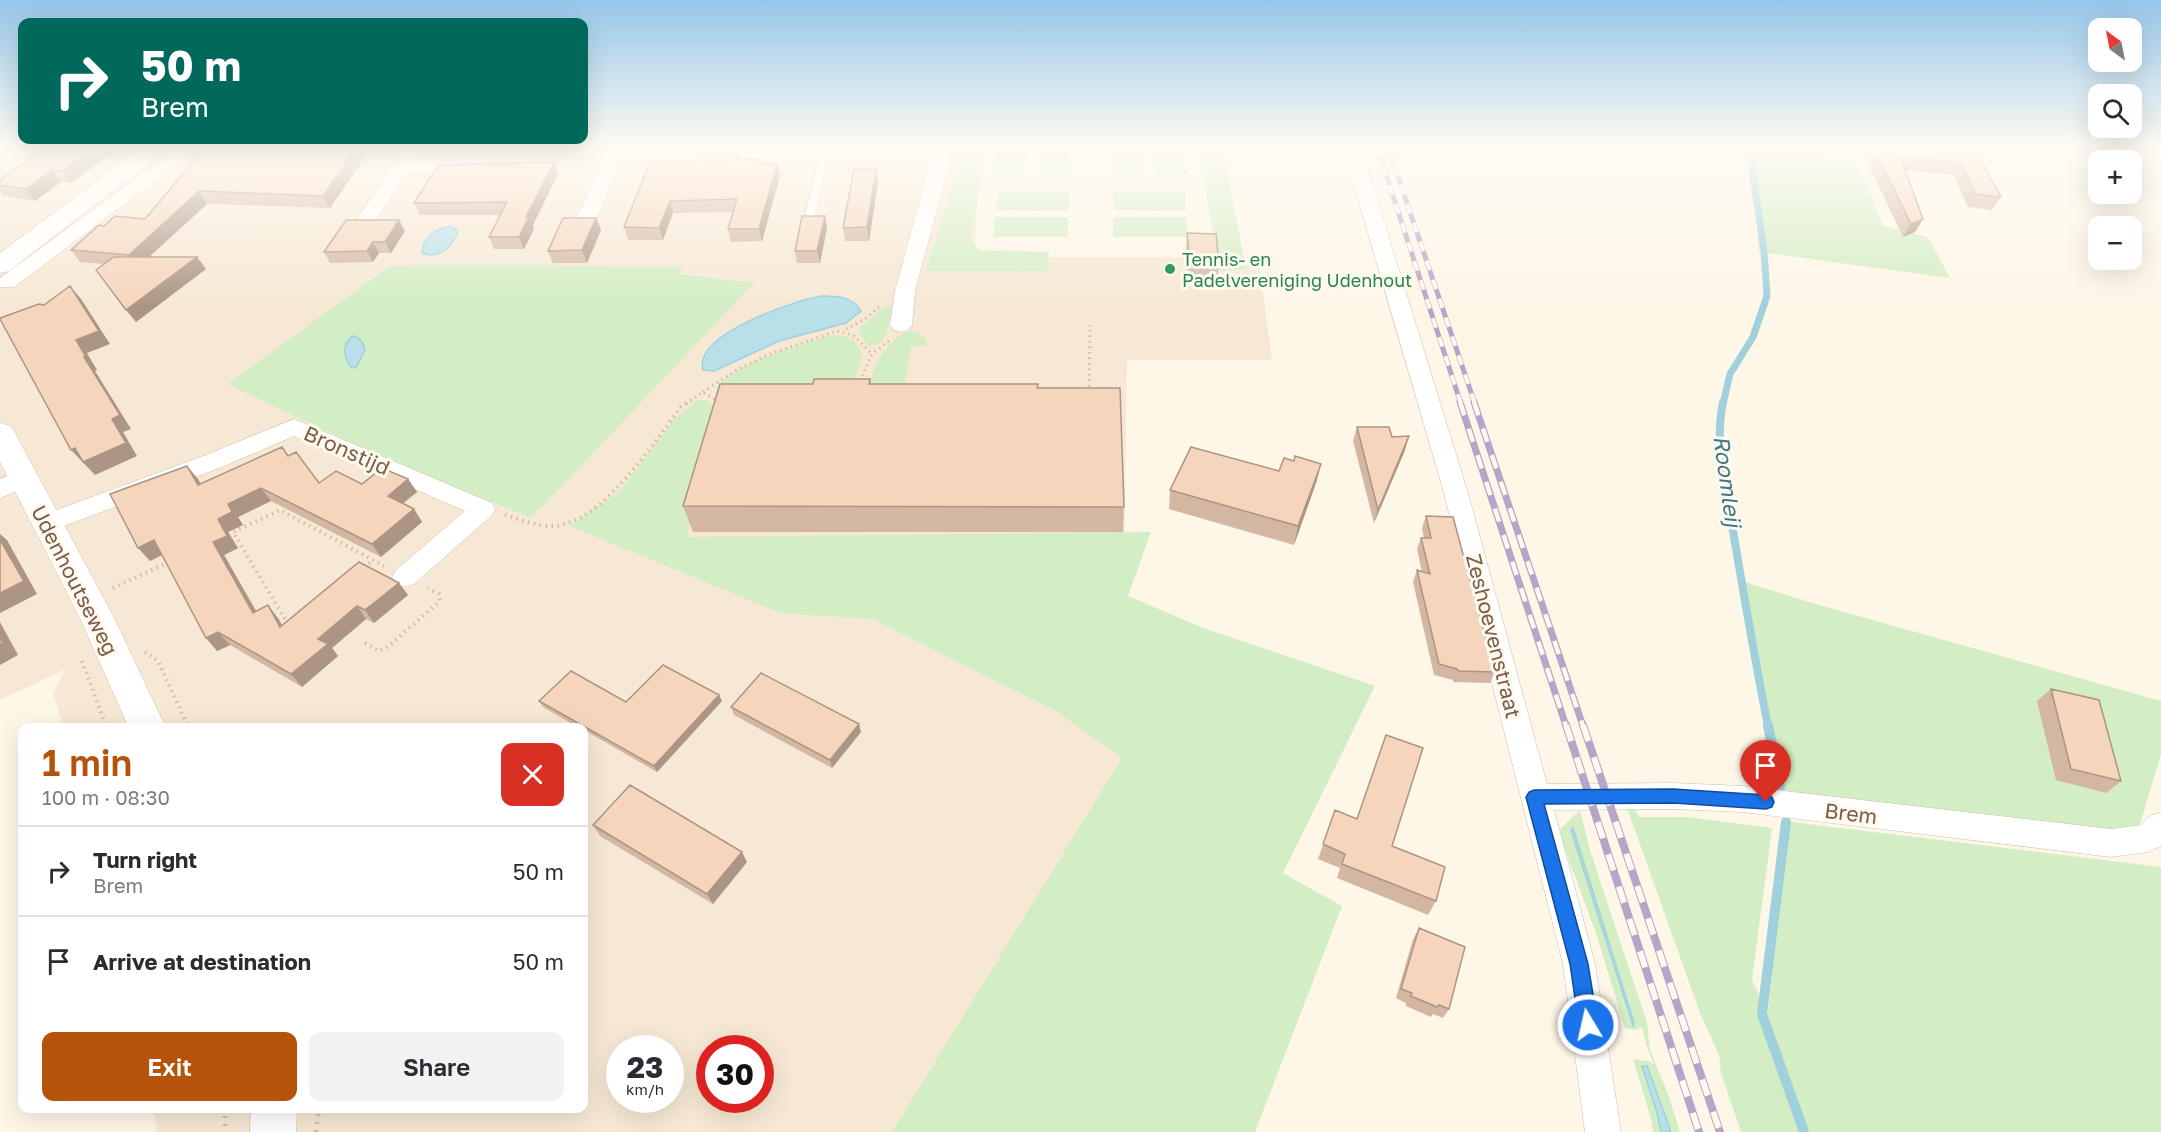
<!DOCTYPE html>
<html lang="en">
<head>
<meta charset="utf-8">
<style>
	body { margin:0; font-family:"Golos Text",sans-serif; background:#f2f2f3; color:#2b2b33; height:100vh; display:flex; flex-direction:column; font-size:22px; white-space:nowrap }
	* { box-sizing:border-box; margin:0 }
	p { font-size:20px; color:#7c7c81 }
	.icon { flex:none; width:33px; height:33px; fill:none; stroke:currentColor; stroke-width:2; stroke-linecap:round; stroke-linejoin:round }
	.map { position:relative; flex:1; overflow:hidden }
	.sheet { position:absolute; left:18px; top:723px; width:570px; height:390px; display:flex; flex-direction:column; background:#fff; border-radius:12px; box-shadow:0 6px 24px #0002 }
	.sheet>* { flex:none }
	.hud { position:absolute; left:18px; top:18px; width:570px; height:126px; border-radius:12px; box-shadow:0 6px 24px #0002; background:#00695c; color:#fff; overflow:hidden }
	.needle { width:39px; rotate:328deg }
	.tools { position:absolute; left:2088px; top:18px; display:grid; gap:12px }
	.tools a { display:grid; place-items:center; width:54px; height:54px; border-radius:12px; background:#fff; box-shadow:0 6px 24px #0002; font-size:30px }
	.speed { position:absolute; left:606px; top:1035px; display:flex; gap:12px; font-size:30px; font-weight:700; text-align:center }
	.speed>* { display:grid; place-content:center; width:78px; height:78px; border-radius:50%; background:#fff; box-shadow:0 6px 24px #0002; line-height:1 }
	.speed small { font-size:15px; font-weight:400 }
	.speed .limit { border:9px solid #d22; background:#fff; color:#111 }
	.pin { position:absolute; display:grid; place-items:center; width:51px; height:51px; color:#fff; margin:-62px -26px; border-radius:50% 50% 50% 0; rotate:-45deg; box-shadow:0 0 6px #0007 }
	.pin .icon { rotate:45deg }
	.me { position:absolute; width:66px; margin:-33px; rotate:351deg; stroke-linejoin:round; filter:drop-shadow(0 0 4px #0008) }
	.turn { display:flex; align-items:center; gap:21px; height:126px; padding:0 24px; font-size:27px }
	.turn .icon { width:78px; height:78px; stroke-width:2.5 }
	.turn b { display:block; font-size:42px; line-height:51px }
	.round { display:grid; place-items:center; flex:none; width:63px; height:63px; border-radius:12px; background:#f2f2f3 }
	.headline { display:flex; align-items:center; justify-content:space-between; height:102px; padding:0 24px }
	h1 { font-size:36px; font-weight:600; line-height:45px; color:#b45309 }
	.primary-button { display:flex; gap:12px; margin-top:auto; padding:12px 24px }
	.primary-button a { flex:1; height:69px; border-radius:12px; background:#b45309; color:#fff; font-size:24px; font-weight:600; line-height:69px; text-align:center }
	.primary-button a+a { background:#f2f2f3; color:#2b2b33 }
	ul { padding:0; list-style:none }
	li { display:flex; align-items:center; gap:18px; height:90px; padding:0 24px; border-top:2px solid #e1e1e2 }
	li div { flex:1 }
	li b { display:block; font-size:22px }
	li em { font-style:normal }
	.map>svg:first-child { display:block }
	.residential { fill:#f6e8d4; fill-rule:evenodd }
	.green { fill:#d3edc4; fill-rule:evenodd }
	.water { fill:#b9e0e9; stroke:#9fd0dc; stroke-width:1.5 }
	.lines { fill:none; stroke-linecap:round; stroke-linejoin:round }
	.stream-far2 { stroke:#9fd0dc; stroke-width:7 }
	.stream-far1 { stroke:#9fd0dc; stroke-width:8 }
	.stream { stroke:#9fd0dc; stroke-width:10 }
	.lane-casing { stroke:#d1beab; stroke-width:1 }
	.street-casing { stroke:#d1beab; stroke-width:1 }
	.secondary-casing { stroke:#d7c0ab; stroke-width:1 }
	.path-far2 { stroke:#dbb99f; stroke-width:3; stroke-dasharray:1.5 4; stroke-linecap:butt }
	.path-far1 { stroke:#dbb99f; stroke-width:4; stroke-dasharray:1.5 4.5; stroke-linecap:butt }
	.path { stroke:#dbb99f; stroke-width:4.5; stroke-dasharray:2 6; stroke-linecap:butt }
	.lane { fill:#fff; fill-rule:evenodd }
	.street { fill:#fff; fill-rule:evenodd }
	.secondary { fill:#fff; fill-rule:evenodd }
	.rail-far2-casing { stroke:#b9a3c9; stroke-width:5 }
	.rail-far1-casing { stroke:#b9a3c9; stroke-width:7 }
	.rail-casing { stroke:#b9a3c9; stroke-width:8 }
	.rail-far2 { stroke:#fff9ee; stroke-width:4; stroke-dasharray:10; stroke-linecap:butt }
	.rail-far1 { stroke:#fff9ee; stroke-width:4.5; stroke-dasharray:14; stroke-linecap:butt }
	.rail { stroke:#fff9ee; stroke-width:6; stroke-dasharray:17; stroke-linecap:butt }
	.wall { fill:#d3b7a2 }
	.shaded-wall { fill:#ac9584 }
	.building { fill:#f5d5bc; stroke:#ac9584; stroke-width:1.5 }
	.route { fill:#1a73e8; stroke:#114b97; stroke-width:1.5 }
	.leisure-dot { fill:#2e9e5b; stroke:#fff9ee; stroke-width:2 }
	.labels { text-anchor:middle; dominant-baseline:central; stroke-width:6; stroke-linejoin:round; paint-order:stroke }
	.far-leisure-label { font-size:18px; fill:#27864d; stroke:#fff9ee; text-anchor:start }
	.street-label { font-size:21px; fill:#7a5c49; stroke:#fff9ee }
	.water-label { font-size:22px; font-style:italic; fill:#3e7787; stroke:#fff9ee }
</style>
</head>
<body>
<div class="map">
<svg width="2161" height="1132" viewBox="0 0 2161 1132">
	<rect width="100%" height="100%" fill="#fef6e7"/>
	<path class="residential" d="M0,147H981L974,257H1258L1272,360H1127L1123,626L1223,642L915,1132H157L153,1109L584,1108V728L63,727L53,693L66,669L0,700ZM620,1048H670V1100H620ZM710,1048H760V1100H710Z"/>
	<path class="green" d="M422,147H548L565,156L562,158L414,160Z
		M964,147H988L970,239L979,250L1049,252L1047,271H926Z
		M996,147H1028L1026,174H994Z
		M1039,147H1070L1069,174H1037Z
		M1112,147H1143L1145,175H1112Z
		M1154,147H1185L1188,175H1156Z
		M1197,147H1223L1246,270H1220Z
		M1747,151L1857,161L1883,226L1928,237L1950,278L1759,252L1755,192Z
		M998,192H1069V211L996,210Z
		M1113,192H1185L1186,211L1113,210Z
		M995,217H1068V237H993Z
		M1113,217H1186L1188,237H1113Z
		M473,265L685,267L679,274L754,283L540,509L529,517L389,461L228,384L390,266Z
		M890,305L892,307C889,321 888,348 868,346L858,330L881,309Z
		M910,331L917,332L927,340L926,346H911L902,402L870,384C873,365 890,336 910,331Z
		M832,335C849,335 856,339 862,355L856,377L848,384L717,394L716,388C736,362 801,344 832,335Z
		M698,400H705L714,406L719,427L687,537L1151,532L1128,596L1203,628L1375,686L1283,873L1342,906L1255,1132H892L1122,758L1057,712L873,619L780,613L570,526L620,491L673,420Z
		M1742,581L1812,603L2161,701V754L2140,824L2125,834L1779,797Z
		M1626,805L1633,806L1639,817H1687L1772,828L1752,980L1768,1014L1785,831L1783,821L2161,867V1132H1741L1721,1073L1719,1055L1700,1013Z
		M1580,810L1590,850L1647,1023L1650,1050L1668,1094L1680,1132H1671L1647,1066L1661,1132H1653L1651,1119L1633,1059L1648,1061L1654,1064L1646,1044L1642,1027L1635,1030L1625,1028L1596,933L1562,842L1560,829ZM1571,829L1574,830L1634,1025H1632L1627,1011Z"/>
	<path class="water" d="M451,226L458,231C453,246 440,260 422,253C423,237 436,228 451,226Z
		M821,296C837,296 852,296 861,311L846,323L779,341L714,371L703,370C693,334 794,301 821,296Z
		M353,336C361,338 363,342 365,350L356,368L351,367C343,358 342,343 353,336Z
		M1573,828L1634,1023L1633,1026L1571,830Z
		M1642,1066H1647L1671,1132H1661L1657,1113Z"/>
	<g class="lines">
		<path class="stream-far2" d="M1723,404L1730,374L1753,337L1767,296L1764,251L1751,162L1745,147"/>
		<path class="stream-far1" d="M1723,402C1714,444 1726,489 1733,531C1744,596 1755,661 1768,726"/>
		<path class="stream" d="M1768,725L1780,787
			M1786,822L1762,1014L1804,1132"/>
		<defs>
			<path id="lane" d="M821,153L829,155L815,215L810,218L805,215Z"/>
			<path id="street" d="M179,147H200L14,287H0V278Z
				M406,147H424L415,161L471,160L477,161L480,165L477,169L471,170L408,172L374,223H360L357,219Z
				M554,147H950L947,151L951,157L915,291L912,325L908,330L901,332L894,330L890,325L895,291L932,156L915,159H622L597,217L594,221H580L577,217L604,158L563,152L557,151Z
				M1343,147H1361L1468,493L1547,784L1673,783L1742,786L2111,829L2141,825L2150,816L2161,812V846L2148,852L2111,857L1742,812L1673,809L1554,810L1595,964L1621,1132H1585L1563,964L1444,493Z
				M294,419L492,503L495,509L492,515L414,584L405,587L396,584L392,577L396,570L465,511L294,436L222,467L56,529L47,532L38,529L35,523L38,517L206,455Z
				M23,470L31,473L35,479L31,485L0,498V479Z"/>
			<path id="secondary" d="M143,147H169L9,271L0,273V253Z
				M0,423L11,426L15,433L113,616L166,728H129L79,616L0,462Z
				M251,1108H297L296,1132H250Z"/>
		</defs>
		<use href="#lane" class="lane-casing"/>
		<use href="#street" class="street-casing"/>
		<use href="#secondary" class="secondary-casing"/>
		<path class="path-far2" d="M846,329L865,319L879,307
			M860,381L872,354L890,340
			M703,392L735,371L767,355L837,331L853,335L872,354
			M1089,392L1090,325
			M686,404L703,392L717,401"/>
		<path class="path-far1" d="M505,515C521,520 538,527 555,526C603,522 653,443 681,407L688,402
			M364,567L373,560
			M113,588L169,562
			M288,624L233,532L280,510L384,566
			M365,643L379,651L389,646L440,601L439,594L428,588
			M145,652L158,661L188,726
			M82,661L106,726"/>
		<path class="path" d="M106,725L107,728
			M188,725L189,728
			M225,1108V1132
			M316,1132L319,1108"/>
		<use href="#lane" class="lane"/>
		<use href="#street" class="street"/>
		<use href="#secondary" class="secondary"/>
		<defs>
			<path id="rail-far2" d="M1377,147L1461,404
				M1388,147L1475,404"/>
			<path id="rail-far1" d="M1460,402L1566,726
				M1474,402L1583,726"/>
			<path id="rail" d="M1566,725L1699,1132
				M1583,725L1720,1132"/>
		</defs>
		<use href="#rail-far2" class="rail-far2-casing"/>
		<use href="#rail-far1" class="rail-far1-casing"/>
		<use href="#rail" class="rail-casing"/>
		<use href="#rail-far2" class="rail-far2"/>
		<use href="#rail-far1" class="rail-far1"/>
		<use href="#rail" class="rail"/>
	</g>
	<path class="wall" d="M46,147H117L109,155L71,183L61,182L35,201L4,196L0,191V180Z
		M202,147H372L330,208L207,204L149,257H197L206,269L136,322L104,264L80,262L71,250L104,226L145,219L196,159L194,155Z
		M1824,147H1984L1979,156L2001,197L1992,210L1968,207L1953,175L1905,170L1923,219L1915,232L1903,237L1863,153Z
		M739,149L741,160L761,164H777L780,176L762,241L731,242L728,229L733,212L673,213L663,240H628L624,227Z
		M558,174L533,225L534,229L524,249H494L489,237L501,215H420L414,203Z
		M878,182L869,241H845L843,228Z
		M825,216L827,228L820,263H797L795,251Z
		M596,218L601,230L587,263H553L548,251Z
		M405,231L391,253H379L373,262L330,263L324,252Z
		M1187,233L1219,263L1218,276H1188L1186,247Z
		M870,379L871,384L1038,388L1124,507L1123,532H693L683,506L813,384Z
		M1357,427L1392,437L1405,450L1374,523L1353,441Z
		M288,456L319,483L362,484L408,479L417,492L403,503L414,509L422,522L381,557L271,501L238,517L243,525L228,532L238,548L224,555L256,611L278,618L282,625L399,583L408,595L374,623L366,619L332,648L338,656L302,687L230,645L217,651L162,555L150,561L187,466L201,484Z
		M1294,461L1321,464L1316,483L1294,545L1169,509L1170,490L1279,471Z
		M1426,516L1495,672L1490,683L1453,682V680L1434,675L1413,582L1417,570L1422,572L1417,549L1421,538H1424L1422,528Z
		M2051,689L2121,781L2106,793L2056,780L2037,701Z
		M539,701L626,702L722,701L657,772L584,730V728H579L543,707Z
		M731,707L861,732L832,768L734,715Z
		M1386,735L1392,846L1436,901L1428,915L1337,878L1340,868L1318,859L1335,810L1357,819Z
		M593,825L747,862L713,904L600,836Z
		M1419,928L1449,1009L1443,1018L1433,1014L1431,1017L1406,1006V1003L1396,998L1413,939Z"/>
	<path class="shaded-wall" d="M95,147H117L109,155L71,183L62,171Z
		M357,147H372L330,208L323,196Z
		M739,149L742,161L735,160Z
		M554,162L558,174L533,225L534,229L524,249L519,237L526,217Z
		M777,164L780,176L762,241L759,229Z
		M876,169L878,182L869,241L867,227Z
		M52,170L61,182L35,201L26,189Z
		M199,191L207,204L138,267L129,255Z
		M670,201L673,213L663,240L659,228Z
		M825,216L827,228L820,263L817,251Z
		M596,218L601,230L587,263L582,250Z
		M1923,219L1915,232L1903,237L1911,224Z
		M399,220L405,231L391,253L385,242Z
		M373,242L379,253L373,262L367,251Z
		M197,257L206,269L136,322L126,310Z
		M70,286L81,299L110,344L87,353L97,370L95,371L131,429L123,432L137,456L95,475L71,450L112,419L76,340Z
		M1409,436L1405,450L1374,523L1378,510Z
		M1321,464L1316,483L1294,545L1298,526Z
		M187,466L198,479L209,498L198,485Z
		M408,479L417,492L396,509L388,496Z
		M261,488L271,501L238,517L243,525L228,532L238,548L224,555L264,625L253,613L213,542L218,519L228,504Z
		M414,509L422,522L381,557L372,544Z
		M0,534L7,540L37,594L0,613Z
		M154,540L166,553L150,561L138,548Z
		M399,583L408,595L374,623L365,610Z
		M268,605L278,618L290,640L280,627Z
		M357,606L366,619L332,648L338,656L302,687L291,674L318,639Z
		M0,622L18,655L0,665Z
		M218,632L230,645L217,651L206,638Z
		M719,695L722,701L657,772L654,766Z
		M859,724L861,732L832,768L830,760Z
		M742,852L747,862L713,904L707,894Z"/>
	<path class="building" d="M46,147H95L62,171L52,170L26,189L0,185V180Z
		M202,147H357L323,196L199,191L129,255L71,250L99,225L104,226L115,216L145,219L199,155H194Z
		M1873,147H1974L2001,197L1976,194L1961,163L1900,156L1923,219L1911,224Z
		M703,149H739L735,160L760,159L759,164H777L759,229H728L737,199L670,201L659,228L624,227L651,160H699Z
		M554,162L526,217H529L519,237H489L507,202L414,203L438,165Z
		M854,169H876L867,227L843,228Z
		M802,216H825L817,251H795Z
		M563,218H596L582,250L548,251Z
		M346,220H399L385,242H373L367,251L324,252Z
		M1187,233L1216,234L1219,263L1190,262Z
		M114,257H197L126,310L96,270Z
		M70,286L99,331L76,340L86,357H84L120,415L112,419L126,443L83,462L75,448L71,450L0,319V318L39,304L44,305Z
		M814,379H870L869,384H1038L1037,388H1120L1124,507L683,506L720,384H813Z
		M1357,427H1389L1392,437L1409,436L1378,510Z
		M282,447L288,456L296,452L319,483L336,471L362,484L382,468L408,479L388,496L414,509L372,544L261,488L228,504L232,512L218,519L227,536L213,542L253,613L268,605L280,627L359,562L399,583L365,610L357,606L318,639L328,644L291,674L218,632L206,638L154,540L138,548L110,494L187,466L198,485Z
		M1191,447L1279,471L1284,458L1294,461L1295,456L1321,464L1298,526L1170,490Z
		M1426,516L1453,517L1495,672L1458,671L1457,669L1439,664L1417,570L1430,574L1421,538H1431Z
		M0,540L24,581L0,593Z
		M0,636L3,643L0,645Z
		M663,665L719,695L654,766L539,701L571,671L626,702Z
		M761,673L859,724L830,760L731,707Z
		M2051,689L2099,700L2121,781L2071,769Z
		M1386,735L1423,748L1392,846L1445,867L1436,901L1342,864L1345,854L1323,844L1335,810L1357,819Z
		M630,785L742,852L707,894L593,825Z
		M1419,928L1465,947L1449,1009L1439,1005L1437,1007L1411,996L1412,993L1401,989Z"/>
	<linearGradient id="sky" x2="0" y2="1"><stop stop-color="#95c6e8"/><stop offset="0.48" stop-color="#fffbf4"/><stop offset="1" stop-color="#fffbf4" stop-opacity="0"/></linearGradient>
	<rect width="2161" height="306" fill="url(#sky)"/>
	<path class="route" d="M1673,789L1766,795L1772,797L1774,802L1772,807L1766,809L1673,803L1544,804L1588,964L1598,1025L1595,1031L1588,1034L1582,1031L1579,1025L1570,964L1526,797L1529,792L1534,790Z"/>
	<circle class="leisure-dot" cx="1170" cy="269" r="6"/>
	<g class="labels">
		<g class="far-leisure-label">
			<text x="1182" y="259">Tennis- en<tspan x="1182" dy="21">Padelvereniging Udenhout</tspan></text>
		</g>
		<g class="street-label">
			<text transform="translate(347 450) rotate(24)">Bronstijd</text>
			<text transform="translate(75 580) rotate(63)">Udenhoutseweg</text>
			<text transform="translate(1494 636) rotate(76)">Zeshoevenstraat</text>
			<text transform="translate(1851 813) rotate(7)">Brem</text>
		</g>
		<g class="water-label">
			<text transform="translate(1728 481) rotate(82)">Roomleij</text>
		</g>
	</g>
</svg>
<div class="tools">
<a><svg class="needle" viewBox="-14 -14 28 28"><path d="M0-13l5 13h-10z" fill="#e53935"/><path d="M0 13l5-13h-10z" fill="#7c7c81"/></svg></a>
<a><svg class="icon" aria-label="search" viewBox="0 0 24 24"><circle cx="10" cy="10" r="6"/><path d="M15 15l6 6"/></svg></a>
<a>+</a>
<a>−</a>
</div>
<div class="speed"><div>23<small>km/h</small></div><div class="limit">30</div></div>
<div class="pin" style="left:1766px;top:802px;background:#d93025"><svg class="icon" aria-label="arrive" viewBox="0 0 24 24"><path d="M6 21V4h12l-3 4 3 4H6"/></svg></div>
<svg class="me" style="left:1588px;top:1025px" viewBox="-20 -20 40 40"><circle r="17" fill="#1a73e8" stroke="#fff" stroke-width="3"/><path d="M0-11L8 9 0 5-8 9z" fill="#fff"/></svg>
<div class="hud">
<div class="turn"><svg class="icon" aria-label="right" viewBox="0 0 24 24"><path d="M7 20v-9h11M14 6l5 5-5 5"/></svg><div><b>50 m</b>Brem</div></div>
</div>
<section class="sheet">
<div class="headline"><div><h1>1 min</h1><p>100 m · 08:30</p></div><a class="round" style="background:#d93025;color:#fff"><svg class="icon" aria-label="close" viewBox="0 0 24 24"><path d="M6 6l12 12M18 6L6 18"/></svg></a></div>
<ul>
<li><svg class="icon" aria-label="right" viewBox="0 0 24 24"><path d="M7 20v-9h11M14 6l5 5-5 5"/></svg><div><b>Turn right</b><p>Brem</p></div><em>50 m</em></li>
<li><svg class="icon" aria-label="arrive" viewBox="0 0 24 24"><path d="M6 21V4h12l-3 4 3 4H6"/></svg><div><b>Arrive at destination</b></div><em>50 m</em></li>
</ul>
<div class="primary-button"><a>Exit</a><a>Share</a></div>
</section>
</div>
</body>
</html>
